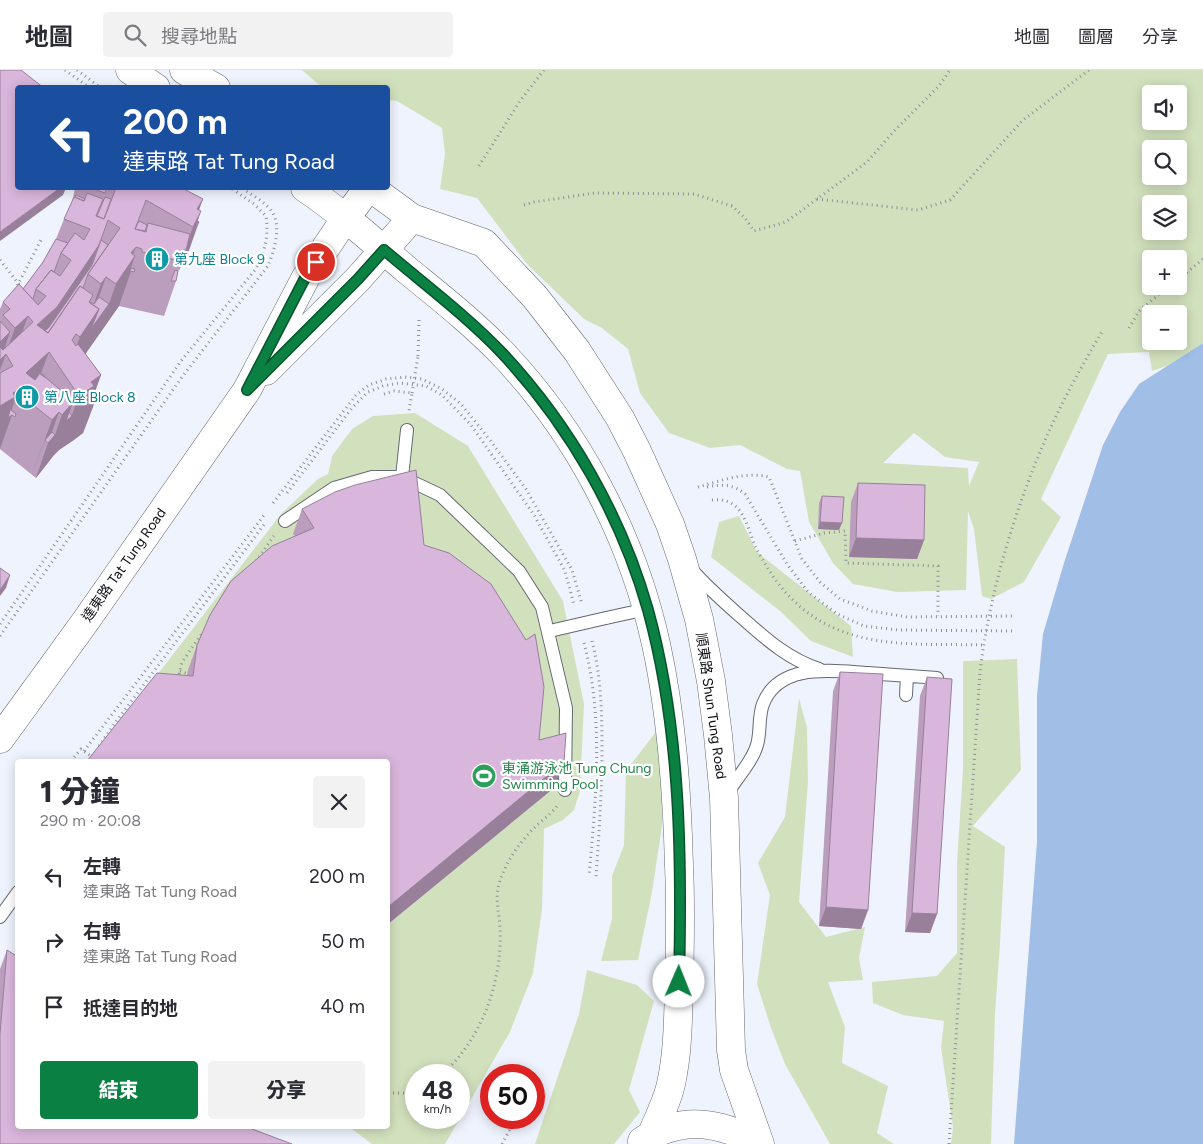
<!DOCTYPE html>
<html lang="zh-TW">
<head>
<meta charset="utf-8">
<style>
	body { margin:0; font-family:Figtree,"Noto Sans TC",sans-serif; background:#f2f2f3; color:#2b2b33; height:100vh; display:flex; flex-direction:column; font-size:19px; white-space:nowrap }
	* { box-sizing:border-box; margin:0 }
	p { font-size:16px; color:#7c7c81 }
	.icon { flex:none; width:28px; height:28px; fill:none; stroke:currentColor; stroke-width:2; stroke-linecap:round; stroke-linejoin:round }
	.map { position:relative; flex:1; overflow:hidden }
	.drawer { position:absolute; left:15px; top:689px; width:375px; height:370px; display:flex; flex-direction:column; background:#fff; border-radius:5px; box-shadow:0 2px 12px #0003 }
	.drawer>* { flex:none }
	.hud { position:absolute; left:15px; top:15px; width:375px; height:105px; border-radius:5px; box-shadow:0 2px 12px #0003; background:#1a4fa0; color:#fff; overflow:hidden }
	.tools { position:absolute; left:1142px; top:15px; display:grid; gap:10px }
	.tools a { display:grid; place-items:center; width:45px; height:45px; border-radius:5px; background:#fff; box-shadow:0 2px 12px #0003; font-size:25px }
	.speed { position:absolute; left:405px; top:994px; display:flex; gap:10px; font-size:25px; font-weight:700; text-align:center }
	.speed>* { display:grid; place-content:center; width:65px; height:65px; border-radius:50%; background:#fff; box-shadow:0 2px 12px #0003; line-height:1 }
	.speed small { font-size:12px; font-weight:400 }
	.speed .limit { border:8px solid #d22; background:#fff; color:#111 }
	.pin { position:absolute; display:grid; place-items:center; width:42px; height:42px; color:#fff; margin:-21px; border:2px solid #fff; border-radius:50%; box-shadow:0 1px 5px #0007 }
	.me { position:absolute; width:55px; margin:-28px; rotate:1deg; stroke-linejoin:round; filter:drop-shadow(0 0 4px #0008) }
	.turn { display:flex; align-items:center; gap:18px; height:105px; padding:0 25px; font-size:22px }
	.turn .icon { width:65px; height:65px; stroke-width:2.5 }
	.turn b { display:block; font-size:35px; line-height:42px }
	.round { display:grid; place-items:center; flex:none; width:52px; height:52px; border-radius:5px; background:#f2f2f3 }
	.headline { display:flex; align-items:center; justify-content:space-between; height:85px; padding:0 25px }
	h1 { font-size:30px; font-weight:800; line-height:38px }
	.action { display:flex; gap:10px; margin-top:auto; padding:10px 25px }
	.action a { flex:1; height:58px; border-radius:5px; background:#0b8043; color:#fff; font-size:20px; font-weight:800; line-height:58px; text-align:center }
	.action a+a { background:#f2f2f3; color:#2b2b33 }
	ul { padding:0; list-style:none }
	li { display:flex; align-items:center; gap:15px; height:65px; padding:0 25px }
	li div { flex:1 }
	li b { display:block; font-size:19px }
	li em { font-style:normal }
	header { display:flex; align-items:center; gap:30px; box-sizing:border-box; height:70px; padding:0 25px; background:#fff; border-bottom:1px solid #e1e1e2 }
	header strong { font-size:24px }
	nav { display:flex; gap:28px; margin-inline-start:auto; font-size:18px }
	.search { width:350px; height:45px; background:#f2f2f3; display:flex; align-items:center; gap:12px; box-sizing:border-box; padding:0 18px; border-radius:5px; color:#7c7c81; font-size:19px }
	.map>svg:first-child { display:block }
	.green { fill:#d2e1bd; fill-rule:evenodd }
	.water { fill:#a0bee6 }
	.lines { fill:none; stroke-linecap:round; stroke-linejoin:round }
	.service-casing { stroke:#646871; stroke-width:14 }
	.tertiary-casing { stroke:#646871; stroke-width:29 }
	.secondary-casing { stroke:#646871; stroke-width:29 }
	.path { stroke:#8c9097; stroke-width:3; stroke-dasharray:1 4; stroke-linecap:butt }
	.service { stroke:#fff; stroke-width:12 }
	.tertiary { stroke:#fff; stroke-width:28 }
	.secondary { stroke:#fff; stroke-width:28 }
	.service-bridge-casing { stroke:#646871; stroke-width:14; stroke-linecap:butt }
	.path-bridge { stroke:#8c9097; stroke-width:3; stroke-dasharray:1 4; stroke-linecap:butt }
	.service-bridge { stroke:#fff; stroke-width:12 }
	.wall { fill:#bb9dbd }
	.shaded-wall { fill:#987f9a }
	.building { fill:#d9b6dc; stroke:#987f9a }
	.route-casing { stroke:#07532c; stroke-width:12 }
	.route { stroke:#0b8043; stroke-width:9 }
	.labels { text-anchor:middle; dominant-baseline:central; stroke-width:4.5; stroke-linejoin:round; paint-order:stroke }
	.culture-label { font-size:14px; fill:#0d838f; stroke:#fff; text-anchor:start }
	.street-label { font-size:14px; fill:#0e0f13; stroke:#fff }
	.leisure-label { font-size:14px; fill:#27864d; stroke:#fff; text-anchor:start }
</style>
</head>
<body>
<header>
<strong>地圖</strong>
<div class="search"><svg class="icon" aria-label="search" viewBox="0 0 24 24"><circle cx="10" cy="10" r="6"/><path d="M15 15l6 6"/></svg>搜尋地點</div>
<nav><a>地圖</a><a>圖層</a><a>分享</a></nav>
</header>
<div class="map">
<svg width="1203" height="1074" viewBox="0 0 1203 1074">
	<rect width="100%" height="100%" fill="#eef3fd"/>
	<path class="green" d="M302,0H1203V273L1167,296L1152,301L1149,282L1108,284L1041,429L1061,447L1024,512L991,529L982,526L974,459L968,441L966,520L897,522L853,514L833,493L809,452L800,401L787,399L740,375L710,378L669,363L640,323L628,279L602,258L584,249L527,194L477,128L440,119L445,84L442,58L397,31L388,30V18L329,17L318,14ZM1151,24H1179V51H1151ZM1151,79H1179V106H1151ZM1151,134H1179V161H1151ZM1151,189H1179V216H1151ZM1151,244H1179V271H1151ZM914,363L945,387L979,392L969,416L968,398L883,393Z
		M415,343L468,376L563,531L584,634L580,721L574,740L563,750L544,759L542,839L533,903L510,962L445,1074H372L348,1056H388V691H91L281,444L318,409L328,404L332,386L352,359L373,346ZM416,1005H459V1048H416Z
		M739,446L757,482L851,556L853,587L811,571L780,541L711,487L719,452Z
		M1017,589L1021,700L973,756L1005,777L1000,873L995,944L991,1074H951L953,1057L941,978L944,951L903,945L873,933L872,912L937,906L957,883V793L963,699V591Z
		M799,628L807,658L808,711L799,832L826,867L865,857L859,888L863,910L828,912L845,957L842,993L888,1016L877,1063L894,1074H830L785,994L771,958L757,914L770,825L758,793L785,747Z
		M658,659L662,686V756L652,822L638,890L601,891L612,849V806L624,775L626,701Z
		M587,900L637,915L654,931L629,1020L640,1042L614,1074H535L579,944Z"/>
	<path class="water" d="M1203,273V1074H1014L1037,772V626L1043,564L1064,493L1103,375L1120,342L1139,314Z"/>
	<g class="lines">
		<defs>
			<path id="service" d="M402,407L407,360
				M285,451L334,418L372,407H402L440,425L519,501L542,537L566,638L565,720
				M692,500C707,517 723,531 740,546C764,567 787,589 819,599
				M606,548L647,539
				M906,625L907,606
				M727,723C736,710 753,690 757,675C761,662 758,647 763,634C779,592 833,601 868,603C891,605 914,606 937,608
				M0,847L18,822"/>
			<path id="tertiary" d="M266,301L358,209L412,148
				M0,669L85,552L247,320L306,207L345,149L368,118"/>
			<path id="secondary" d="M130,0L156,18
				M184,0L216,18
				M305,118C341,142 374,172 407,200C440,227 472,252 502,283C578,363 632,466 656,574C672,647 677,722 679,796C681,837 680,876 679,917C678,949 678,982 671,1014C667,1032 658,1049 651,1066
				M371,118L412,148L484,173L535,227L577,281L620,348L637,381L670,454L682,489L699,549L711,611L718,665L724,728L731,980L734,1000L760,1074
				M642,1071C680,1046 721,1051 758,1074"/>
		</defs>
		<use href="#service" class="service-casing"/>
		<use href="#tertiary" class="tertiary-casing"/>
		<use href="#secondary" class="secondary-casing"/>
		<path class="path" d="M65,0L90,18
			M77,0L101,18
			M479,96L520,31L544,0
			M817,129L918,140L950,130L1023,50L1089,0
			M524,135L534,132L595,123L694,124L732,136L745,148L754,161L786,152L867,92L895,60L939,16L950,0
			M1179,209L1203,189
			M15,220L42,168
			M1129,258L1139,241L1169,216
			M418,286L419,250
			M384,324L394,321L412,323L409,341
			M698,417C720,411 746,401 769,407L802,489L820,512L840,529L872,541L907,547L1015,546
			M707,417C722,414 733,414 745,424L787,494L808,522L837,544L864,556L898,560L1012,561
			M287,423L352,338L368,322L383,316L399,313L426,316L442,325L471,355L534,445L565,501L574,535
			M712,430C720,429 727,430 734,435C746,444 750,465 756,478C766,496 776,513 791,528C844,582 914,573 983,575
			M273,433L356,325L369,315L386,309L405,307L422,309L442,319L461,334L490,370L526,419L572,500L582,534
			M795,471L824,463L845,461L846,493L938,496V546
			M256,491L274,466
			M0,554L181,291L255,200C265,181 269,167 266,146L254,134L231,118
			M0,566L182,307L268,196C275,178 284,151 267,136C260,129 250,124 242,118
			M592,571C601,606 602,642 602,678C602,721 599,764 596,807
			M584,573C604,649 596,728 589,806
			M180,601L191,605
			M178,609L182,592L203,562
			M99,676L115,653L266,452
			M84,681L265,444
			M71,691L81,679L92,687L93,685
			M441,1005C482,970 503,910 500,857C499,841 494,827 500,811C506,792 518,775 532,760C540,752 550,745 557,736
			M534,1012V1011
			M388,1023H404L416,1018
			M502,1074L516,1048
			M949,1074L980,602C989,526 1013,445 1043,375C1060,335 1081,297 1103,260"/>
		<use href="#service" class="service"/>
		<use href="#tertiary" class="tertiary"/>
		<use href="#secondary" class="secondary"/>
		<defs>
			<path id="service-bridge" d="M554,560L606,548"/>
		</defs>
		<use href="#service-bridge" class="service-bridge-casing"/>
		<path class="path-bridge" d="M0,190L21,217
			M412,323L418,286"/>
		<use href="#service-bridge" class="service-bridge"/>
	</g>
	<path class="wall" d="M75,118H182L199,140L198,151L187,186L178,201L176,211L164,246L119,236L85,284L101,305L93,326L96,329L83,363L59,380L54,385L36,408L0,379V239L3,232L23,219L43,192L56,169L64,149L72,132Z
		M858,413L924,470L917,489L849,487L851,432Z
		M822,426L839,460L818,459L819,433Z
		M302,439L424,475L539,670L555,717L388,854V691L187,605L188,600L197,575L295,466L293,464Z
		M840,602L868,840L861,859L819,856L833,621Z
		M927,607L937,844L930,863L905,862L920,626Z
		M7,880L18,1056L0,1074V899Z"/>
	<path class="shaded-wall" d="M60,118H66L63,125L0,171V162Z
		M203,129L194,154L201,141L194,161L199,152L187,186L178,202L186,180H184L193,157L197,139Z
		M99,175L88,204L49,282L33,324H24L20,320L37,255Z
		M136,177L129,194L135,186L128,206L131,201L119,236L68,309L72,287L80,267L86,255L101,214L106,207L90,252L99,239L109,234L116,214L131,183Z
		M28,246L15,282L13,296L6,284L0,300V272L10,262L1,289L5,285L15,258Z
		M101,305L91,333L96,329L83,363L74,370L87,336L74,370L59,380L79,326L91,312Z
		M19,319L9,347L12,345L0,379V336L13,323Z
		M74,331L66,351L72,346L59,380L54,385L36,408L48,373L55,365L62,345Z
		M59,342L48,373L45,370L32,405L52,350Z
		M820,452L842,453L839,460L818,459Z
		M856,468L924,470L917,489L849,487Z
		M10,505L6,518L0,526V520Z
		M564,692L555,717L388,854V837Z
		M826,837L868,840L861,859L819,856Z
		M912,843L937,844L930,863L905,862Z"/>
	<path class="building" d="M0,0H21L44,18H18V118H60L0,162Z
		M91,118H107L105,123Z
		M116,118H182L203,129L197,139L201,141L193,157L146,130L135,159L146,162L148,153L190,164L186,180H182L179,191L142,182V179L136,177L131,183L135,186L116,214L106,207L101,214L88,204L120,158L108,150L99,175L57,237L37,255L48,263L80,216L93,225L89,232L99,239L80,267L76,264L72,270L76,276L78,274L101,305L91,312L94,316L79,326L49,282L26,303L35,310L40,303L74,331L62,345L59,342L52,350L23,327L24,324L19,319L13,323L15,327L0,336V303L13,296L6,284L0,290V277L3,280L33,252L28,246L15,258L3,245L10,239L3,232L19,214L38,235L46,226L36,219L51,200L60,206L71,190L61,183L75,163L84,170L90,159L64,149L74,127L84,131L87,123L103,129L96,146L104,149Z
		M76,125L85,129L84,131L75,127Z
		M105,127L111,129L104,149L97,146Z
		M139,151L147,155L145,161L135,159Z
		M198,151L199,152L194,161Z
		M56,169L68,173L61,183L54,202L51,200L36,219L33,229L23,219L43,192Z
		M101,170L108,175L88,204L83,218L80,216L48,263L45,261L49,257L92,195Z
		M131,198L135,199L134,202L131,201L128,206Z
		M175,200L178,201L176,211H171Z
		M99,227L109,234L91,259L99,239L90,233L91,232L94,234Z
		M0,251L10,262L0,272Z
		M41,302L46,308L40,304Z
		M93,326L96,329L87,336L89,328Z
		M10,340H11L16,344L15,347L12,345L8,348Z
		M69,342L72,346L66,351Z
		M52,362L55,365L48,373L45,370Z
		M416,400L424,475L449,483L491,514L526,570L535,564L544,617L539,670L566,663L564,692L388,837V691H87L157,603L193,606L197,575L210,545L231,511L272,476L314,458L302,439L335,422L355,415Z
		M858,413L925,415L924,470L856,468Z
		M822,426L844,427L842,453L820,452Z
		M0,498L10,505L0,520Z
		M840,602L883,604L868,840L826,837Z
		M927,607L952,609L937,844L912,843Z
		M7,880L18,887V1056H244L292,1074H0V964Z"/>
	<g class="lines">
		<defs>
			<path id="route" d="M316,192L306,206L247,320L358,209L384,180C424,214 467,246 503,284C570,356 621,445 648,540C681,660 682,788 679,912"/>
		</defs>
		<use href="#route" class="route-casing"/>
		<use href="#route" class="route"/>
	</g>
	<defs>
		<symbol id="building-disc" viewBox="-11 -11 22 22"><circle r="9.5" fill="#0f9aa8" stroke="#fff"/><path d="M-4-6H4V6H1V3H-1V6H-4ZM-2.5-4.3h1.7v1.8h-1.7ZM.8-4.3h1.7v1.8H.8ZM-2.5-1h1.7V.8h-1.7ZM.8-1h1.7V.8H.8Z" fill="#fff"/></symbol>
		<symbol id="stadium-disc" viewBox="-11 -11 22 22"><circle r="9.5" fill="#2e9e5b" stroke="#fff"/><path d="M0-5a6.5 5 0 1 0 0 10a6.5 5 0 1 0 0-10ZM-3.5-1.8h7v3.6h-7Z" fill="#fff"/></symbol>
	</defs>
	<g fill-rule="evenodd">
		<use href="#building-disc" x="143" y="175" width="28" height="28"/>
		<use href="#building-disc" x="13" y="313" width="28" height="28"/>
		<use href="#stadium-disc" x="470" y="692" width="28" height="28"/>
	</g>
	<g class="labels">
		<g class="culture-label">
			<text x="174" y="189">第九座 Block 9</text>
			<text x="44" y="327">第八座 Block 8</text>
		</g>
		<g class="street-label">
			<text transform="translate(124 495) rotate(-55)">達東路 Tat Tung Road</text>
			<text transform="translate(711 636) rotate(82)">順東路 Shun Tung Road</text>
		</g>
		<g class="leisure-label">
			<text x="502" y="698">東涌游泳池 Tung Chung<tspan x="502" dy="16">Swimming Pool</tspan></text>
		</g>
	</g>
</svg>
<div class="tools">
<a><svg class="icon" aria-label="sound" viewBox="0 0 24 24"><path d="M4 9h4l5-4v14l-5-4H4zM17 9q2 3 0 6"/></svg></a>
<a><svg class="icon" aria-label="search" viewBox="0 0 24 24"><circle cx="10" cy="10" r="6"/><path d="M15 15l6 6"/></svg></a>
<a><svg class="icon" aria-label="layers" viewBox="0 0 24 24"><path d="M12 4l9 5-9 5-9-5zM3 14l9 5 9-5"/></svg></a>
<a>+</a>
<a>−</a>
</div>
<div class="speed"><div>48<small>km/h</small></div><div class="limit">50</div></div>
<div class="pin" style="left:316px;top:192px;background:#d93025"><svg class="icon" aria-label="arrive" viewBox="0 0 24 24"><path d="M6 21V4h12l-3 4 3 4H6"/></svg></div>
<svg class="me" style="left:679px;top:912px" viewBox="-20 -20 40 40"><circle r="19" fill="#fff"/><path d="M0-13L10 11 0 6-10 11z" fill="#0b8043"/></svg>
<div class="hud">
<div class="turn"><svg class="icon" aria-label="left" viewBox="0 0 24 24"><path d="M17 20v-9H6M10 6l-5 5 5 5"/></svg><div><b>200 m</b>達東路 Tat Tung Road</div></div>
</div>
<section class="drawer">
<div class="headline"><div><h1>1 分鐘</h1><p>290 m · 20:08</p></div><a class="round"><svg class="icon" aria-label="close" viewBox="0 0 24 24"><path d="M6 6l12 12M18 6L6 18"/></svg></a></div>
<ul>
<li><svg class="icon" aria-label="left" viewBox="0 0 24 24"><path d="M17 20v-9H6M10 6l-5 5 5 5"/></svg><div><b>左轉</b><p>達東路 Tat Tung Road</p></div><em>200 m</em></li>
<li><svg class="icon" aria-label="right" viewBox="0 0 24 24"><path d="M7 20v-9h11M14 6l5 5-5 5"/></svg><div><b>右轉</b><p>達東路 Tat Tung Road</p></div><em>50 m</em></li>
<li><svg class="icon" aria-label="arrive" viewBox="0 0 24 24"><path d="M6 21V4h12l-3 4 3 4H6"/></svg><div><b>抵達目的地</b></div><em>40 m</em></li>
</ul>
<div class="action"><a>結束</a><a>分享</a></div>
</section>
</div>
</body>
</html>
